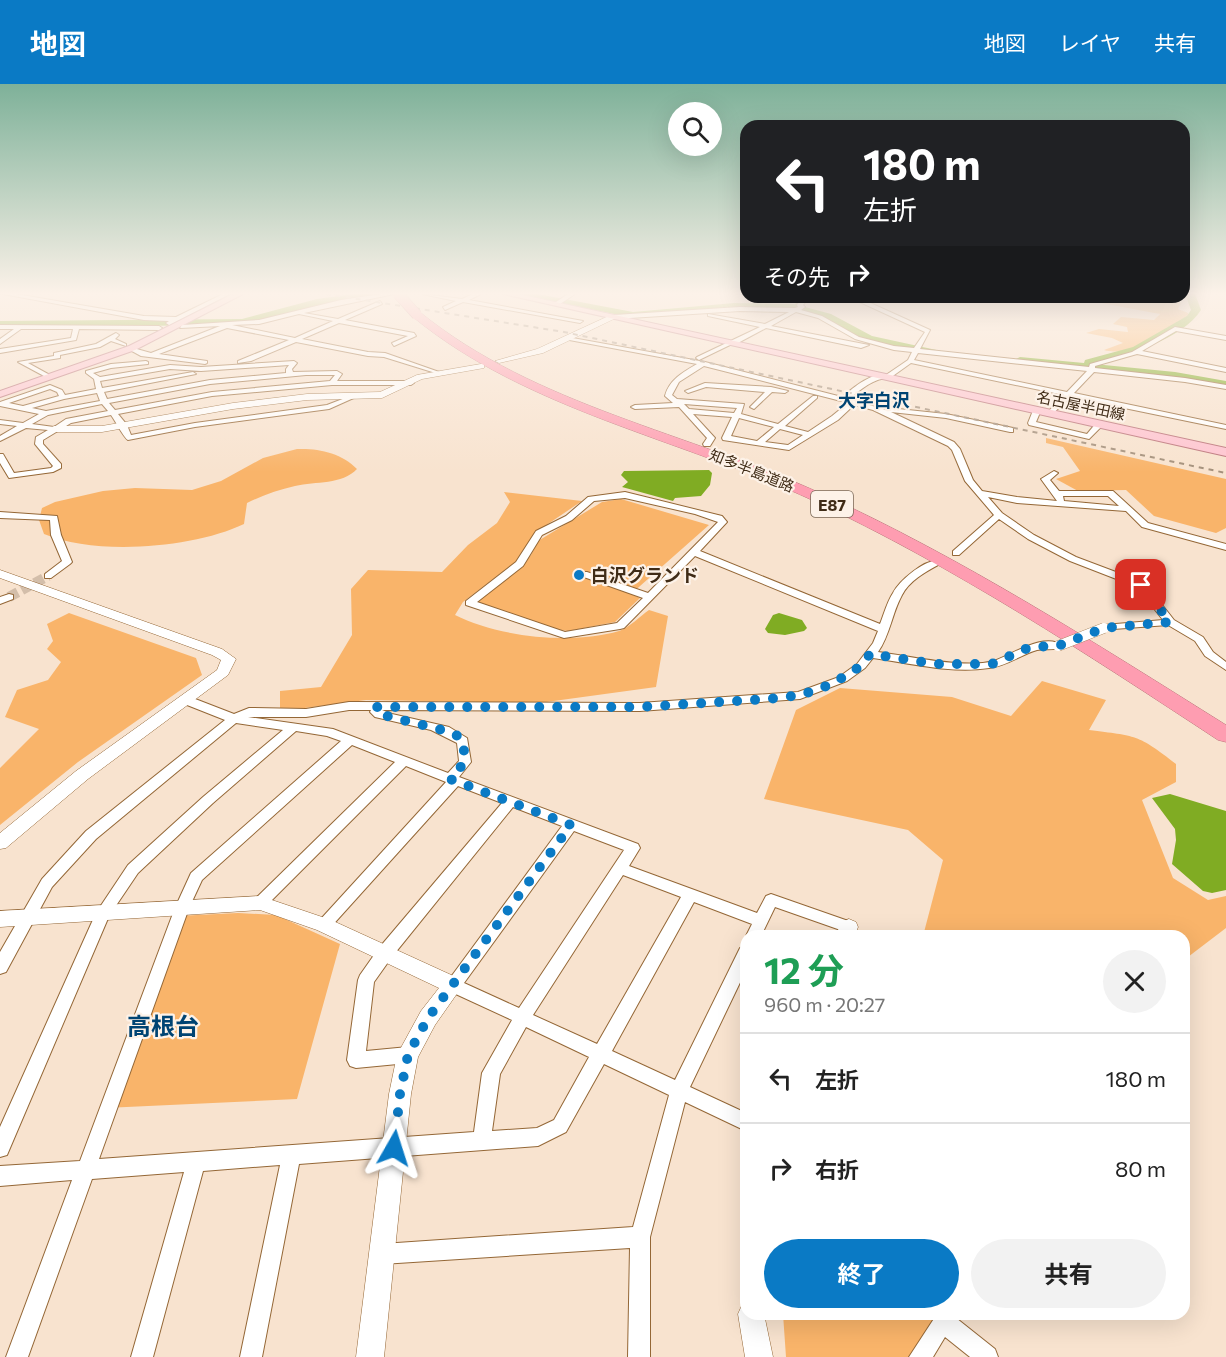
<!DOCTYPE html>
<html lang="ja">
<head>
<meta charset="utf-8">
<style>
	body { margin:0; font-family:Commissioner,"Noto Sans JP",sans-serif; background:#f2f2f2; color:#222; height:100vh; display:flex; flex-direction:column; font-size:22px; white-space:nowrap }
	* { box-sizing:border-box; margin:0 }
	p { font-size:20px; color:#767676 }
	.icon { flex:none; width:33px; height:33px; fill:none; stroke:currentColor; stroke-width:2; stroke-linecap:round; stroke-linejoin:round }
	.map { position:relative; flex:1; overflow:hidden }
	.panel { position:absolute; left:740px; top:846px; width:450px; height:390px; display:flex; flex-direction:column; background:#fff; border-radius:18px; box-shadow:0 6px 24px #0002 }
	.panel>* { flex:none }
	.top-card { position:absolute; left:740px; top:36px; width:450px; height:183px; border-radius:18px; box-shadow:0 6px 24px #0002; background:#202124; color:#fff; overflow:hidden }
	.fabs { position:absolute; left:668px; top:18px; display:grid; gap:12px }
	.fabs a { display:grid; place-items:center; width:54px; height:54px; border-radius:50%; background:#fff; box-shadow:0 6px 24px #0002; font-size:30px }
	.pin { position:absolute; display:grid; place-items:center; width:51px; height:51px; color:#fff; margin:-26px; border-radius:12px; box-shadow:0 3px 9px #0006 }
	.me { position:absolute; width:66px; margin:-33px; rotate:6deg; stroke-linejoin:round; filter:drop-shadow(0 0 4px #0008) }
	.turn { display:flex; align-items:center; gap:21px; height:126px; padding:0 24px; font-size:27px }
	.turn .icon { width:78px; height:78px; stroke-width:2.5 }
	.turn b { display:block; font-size:42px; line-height:51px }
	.then { display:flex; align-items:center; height:57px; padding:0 24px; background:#0003; gap:12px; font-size:22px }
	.round { display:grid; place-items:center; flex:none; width:63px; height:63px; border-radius:32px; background:#f2f2f2 }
	.headline { display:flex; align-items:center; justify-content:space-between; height:102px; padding:0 24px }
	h1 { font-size:36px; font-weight:700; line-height:45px; color:#1e9e55 }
	.button { display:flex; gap:12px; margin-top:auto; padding:12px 24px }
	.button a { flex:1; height:69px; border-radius:36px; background:#0a7ac5; color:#fff; font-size:24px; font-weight:700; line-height:69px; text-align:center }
	.button a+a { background:#f2f2f2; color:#222 }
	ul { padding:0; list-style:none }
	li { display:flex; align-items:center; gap:18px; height:90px; padding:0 24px; border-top:2px solid #e0e0e0 }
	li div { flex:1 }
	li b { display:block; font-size:22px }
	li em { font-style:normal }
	header { display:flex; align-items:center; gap:36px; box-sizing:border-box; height:84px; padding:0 30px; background:#0a7ac5; color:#fff }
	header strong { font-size:28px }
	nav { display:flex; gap:33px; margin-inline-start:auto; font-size:21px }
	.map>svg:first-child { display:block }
	.green { fill:#f9b46a }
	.water { fill:#80ac23 }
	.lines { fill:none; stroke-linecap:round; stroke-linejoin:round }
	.stream { stroke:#80ac23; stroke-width:2 }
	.river { fill:#80ac23; fill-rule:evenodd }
	.minor-tunnel { stroke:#d3beaa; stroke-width:10; stroke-dasharray:10 4.5; stroke-linecap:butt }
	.minor-casing { stroke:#946736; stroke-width:2 }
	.tertiary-casing { stroke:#946736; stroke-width:1 }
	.primary-casing { stroke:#bc757b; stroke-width:2 }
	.motorway-casing { stroke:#bc757b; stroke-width:1 }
	.minor { fill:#fff; fill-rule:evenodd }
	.tertiary { fill:#fff; fill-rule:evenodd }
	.primary { fill:#fec4d0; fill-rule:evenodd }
	.motorway { fill:#fe9db1; fill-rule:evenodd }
	.rail { stroke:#a4907b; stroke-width:2; stroke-dasharray:5 5; stroke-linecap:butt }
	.minor-bridge-casing { stroke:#946736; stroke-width:11; stroke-linecap:butt }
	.motorway-bridge-casing { stroke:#bc757b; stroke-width:11; stroke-linecap:butt }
	.minor-bridge { stroke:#fff; stroke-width:10 }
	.motorway-bridge { stroke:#fe9db1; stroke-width:10 }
	.route { stroke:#0a7ac5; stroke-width:10; stroke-dasharray:0 18 }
	.poi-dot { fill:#0a7ac5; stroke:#fdf2e8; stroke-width:2 }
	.labels { text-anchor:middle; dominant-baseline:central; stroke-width:4.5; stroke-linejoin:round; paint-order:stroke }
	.far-street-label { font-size:15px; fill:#402c17; stroke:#fdf2e8 }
	.shield { fill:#fdf2e8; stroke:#796756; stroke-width:1.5 }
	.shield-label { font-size:16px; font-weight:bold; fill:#402c17 }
	.far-quarter-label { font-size:18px; font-weight:bold; fill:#004473; stroke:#fdf2e8 }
	.poi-label { font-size:18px; font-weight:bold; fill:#402c17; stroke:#fdf2e8; text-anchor:start }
	.near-neighbourhood-label { font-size:24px; font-weight:bold; fill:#004473; stroke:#fdf2e8 }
</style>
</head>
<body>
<header>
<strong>地図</strong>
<nav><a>地図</a><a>レイヤ</a><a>共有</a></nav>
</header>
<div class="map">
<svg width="1226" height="1273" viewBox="0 0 1226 1273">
	<rect width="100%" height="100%" fill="#f8e3cf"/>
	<path class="green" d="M1107,213H1183L1178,216L1181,219L1178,225L1188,229L1189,233C1166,246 1131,274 1104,266L1123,259L1112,254L1086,249L1099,245L1128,248L1127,243L1113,240L1121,233L1154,236L1160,230L1101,219Z
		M1046,354L1226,395V444L1216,449L1154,432L1126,406L1078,407L1056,395L1080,387L1063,363L1046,359Z
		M297,365C318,364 342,369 357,385C342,401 316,397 295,402C278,406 263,411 247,419L244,440C194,464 96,472 44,450L39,436L42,424L55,418L103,407L135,404L192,406L221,397L263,374Z
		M504,408L582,417L536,448L516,478L463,518L455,531C498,553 572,561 619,547C629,544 640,532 649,526L668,532L656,603L539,619L366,616L297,625L280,624V607L321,603L352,551L351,505L368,486L442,488L468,461L497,439L510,418Z
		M621,415L709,441L631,510L640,514L615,538L568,547L534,542L468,519L531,471L538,457L602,418Z
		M69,529L196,574L202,591L78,678L0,741V684L39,645L5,633L17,606L48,596L61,578L47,565L53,557L47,540Z
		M1042,597L1106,616L1089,646C1136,652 1138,650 1176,680V698L1142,716L1173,794L1208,816L1226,812V844L1184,876V852H923L943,776L908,746L764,715L796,626L840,604L952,613L1011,632Z
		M238,829L276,831L340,860L297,1015L105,1024L177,832Z
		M783,1230H937L915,1273H786Z"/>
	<path class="water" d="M709,386L712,389L710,401L701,412L675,414L673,417L622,403L628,398L621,391L624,387Z
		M779,529L802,536L807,544L804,547L785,551L768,549L765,545L773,531Z
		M1170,710L1226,727V806L1212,809L1203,807L1172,780L1176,756L1175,745L1152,714Z"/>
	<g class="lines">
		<path class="stream" d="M794,223L802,213"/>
		<path class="river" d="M353,210H378L318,221L242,241L0,243V237L242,235L317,215Z
			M518,210H538L633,228L734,219L794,220L831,230L872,252L941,267L935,270L865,257L823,234L794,226L734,225L633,234Z
			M1185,210H1195L1201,226C1183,255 1125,272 1094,280L1175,288L1226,297V305L1175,296L1020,279L1014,276L1020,273L1084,279L1085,276L1133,263L1187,232L1191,226Z"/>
		<path class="minor-tunnel" d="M9,513L48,492"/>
		<defs>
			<path id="minor" d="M3,210H16L144,232L176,233L223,210H230L169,241L166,239L169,237L144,236Z
				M381,210H394L304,229L338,235L380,217L382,220L345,236L414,249L416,252L394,262L392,259L408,252L339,239L302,255L368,268L385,269L442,289V291L384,273L368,272L296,258L251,277L238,279V277L289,256L227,244L159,270L207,277V279L205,280L141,272L130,266L133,264L151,269L220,242L180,244L182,241L259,236L341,216ZM299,230L333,237L295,254L232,241L259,240Z
				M422,210L462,215L473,210H481L469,216L583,237L580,239L463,218L445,226L443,223L456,217Z
				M568,210H575L560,220H556V218Z
				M803,213H809L803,221L805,223L801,226L822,232L859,253L894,262L914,264L925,248L849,213H857L930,246L920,265L1089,283L1090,280L1132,268L1175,243L1226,252V256L1176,247L1142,267L1226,284V288L1137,270L1095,282V284L1185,294L1226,301V305L1185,298L1094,288L1074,309L1226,341V345L1071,313L1051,331L1047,329L1064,311L911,279L890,294C875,293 861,305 849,315L886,326L889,324L946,330L1013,344V348H1010L946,334L891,328L954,358L960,365L973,396L982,407L1017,413L1057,417L1041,395L1054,387L1058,389L1050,396L1059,407H1113L1148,439L1226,460V466L1142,443L1126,427L1017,419L988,413L1002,429L1034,451L1076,473L1145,499L1174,536L1203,553L1213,568L1226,578V586L1205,572L1195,557L1168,541L1100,546L1099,544L1104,541L1163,536L1137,503L1070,477L1028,455L999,435L959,471H953V467L994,431L965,397L952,366L948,362L873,326L854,321L838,336L789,366L723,356L722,354L732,333L693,330L715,354L710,362H704L703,360L707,354L679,323L635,325L631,323L635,321L673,319L665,312C669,296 683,288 697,280L564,255L567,253L705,278L842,313C853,304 871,288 886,291L908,276L912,268L894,266L855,255L818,234L796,228L771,242L869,261L861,264L766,244L736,260H732L699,276L696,274L697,273L760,243L708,232V230L765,240L789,228L740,227L614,235L611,233L614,231L740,223L795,224L798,223L797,221ZM918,269L1087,287L1067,308L914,276ZM704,282L841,317L848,319L832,332L808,348L785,342L817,314V312H813L778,340L741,330L744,320L677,315L672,311L679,298ZM684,320L737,324L734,329L689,325ZM739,334L774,343L757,357L731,352ZM780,345L803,351L788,361L765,358ZM1063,412H1108L1119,422L1064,417Z
				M0,241L159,242L162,244L159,246L79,245L76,256L0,269V265L71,254L73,245H21L0,260V255L14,245H0Z
				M116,249L119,251L115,255L126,260V262L111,257L100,263L60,271V274L28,279L48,290V292H44L18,278L54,272V269L96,260Z
				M146,277L148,278V280L111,284L93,289L100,293L170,281L201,283L294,277L297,279L292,285L293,288L337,287L342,290L337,297H411L414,299L411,301H332L212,312L118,330L127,341L131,351L195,339L327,321L353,311L358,312L329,325L195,343L128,356C124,354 116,338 111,331L71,339L43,356V360L61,380V384L53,388L9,394L0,379V370H3L14,389L51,384L53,382L35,360L36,353L48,346L26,344L0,357V352L17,342L0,340V336L23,339L39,330L0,322V318L50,301L62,306L65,311L96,305L94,295L86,289V287L111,280ZM289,281L286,285V289L210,296L107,315L104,308L196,290L193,288L102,304L100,297L170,285L201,287ZM306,291H335L330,297L212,308L115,326L109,319L210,300ZM50,305L57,308L59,312L23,322L9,319ZM97,309L100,317L46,327L32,324L64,315ZM102,320L108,327L66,335L54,343L32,340L48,331Z
				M705,299L771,303L788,307L785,309L772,308L754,325L750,323L765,308L706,303L688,309L685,307Z
				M1034,324L1041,326L1036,338L1087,350L1097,338L1104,340L1089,355L1029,341L1028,339Z
				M625,408L722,432L727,438L700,467L880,540C884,530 887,518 893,509C899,497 925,475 938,477V481C925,488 909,497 902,511C892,529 890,551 878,568C909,572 963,585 994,577C1012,571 1045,547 1063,562C1057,567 1046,564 1037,566C1020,571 1007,582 989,584C951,590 910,579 873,574L865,584L847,597L800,615L640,627L382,626L392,630L449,643L467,654L471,678L459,693L638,760L640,764L629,782L757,829L766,812L771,810L854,839L857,843L854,847L849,849L775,823L761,852H746L752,840L694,818L612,967L675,996L740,864L746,863V886L690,1003L746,1029V1047L685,1018L650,1153V1273H628L630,1164L382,1180L375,1177L372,1170L375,1163L382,1160L633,1143L669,1011L604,980L566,1048L538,1062L299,1080L262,1273H240L280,1081L203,1087L153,1273H131L184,1088L92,1095L28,1273H6L72,1096L0,1102V1082L80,1077L175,824L191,789L341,657L327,652L296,647L213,719L138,789L109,832L7,1071L0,1073V1043L96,829L128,781L203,713L283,646L236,639L96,755L52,803L6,888L0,890V868L42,795L86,747L225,636L182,619L180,616L182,613H190L234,630L249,624L306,625L349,618L640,619L798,608L839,593L857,580L873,559L878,547L695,472L624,544L620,545L564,554L466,521V517L516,478L536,447L566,432L588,413ZM625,414L695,430L718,438L648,509L587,488H581V492L643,514L617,539L565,548L477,518L523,482L542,451L572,436L594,417ZM349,626H371L370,628L375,633L431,646L457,659L459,677L448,689L333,645L248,633H306ZM352,661L395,678L255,815L253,819L255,823L260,825L265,823L406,682L446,698L319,837L316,841L319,845L324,847L329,845L458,702L502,719L379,864L360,891L358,896L347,976L350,982L356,984L408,979L414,977L417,971L414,965L408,963L366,967L374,898L391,874L513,723L562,742L445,901L447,906L512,936L482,989L474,1048L99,1075L189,824L202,796ZM574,747L624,766L519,924L464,899ZM623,791L681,813L597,960L533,931ZM526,943L589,973L554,1036L537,1044L492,1047L500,990Z
				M0,428L57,432L61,451L72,478L70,480L51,494H45V490L62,477L51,451L50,436L0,434Z
				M9,510L13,511V515L0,520V513Z
				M937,1230H951L995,1265L998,1273H970L945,1253L933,1273H909Z"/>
			<path id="tertiary" d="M611,231L618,233L543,269L499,279L495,277L537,265Z
				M481,280H484V284L422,295L382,314L307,316L233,325L102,348H54L49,345L54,342H102L233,319L307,310L380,308L417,291Z
				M0,486L222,565L236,575L228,591L88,695L6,764L0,765V749L76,687L217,586L221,576L212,571L0,494Z
				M260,812L331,836L460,895L463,901L435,941L418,973L411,1010L384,1273H356L389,1010L397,971L421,927L439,904L317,846L260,826L0,843V827Z
				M849,835L856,838L858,843L855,852H835L842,838Z
				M746,1219V1230H764L773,1273H745L738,1230L742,1221Z"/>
			<path id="primary" d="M233,210H243L135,266L0,313V307L129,262Z
				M503,210H518L1226,364V372Z"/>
			<path id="motorway" d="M413,229H421C536,322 690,349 822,410C964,475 1095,559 1226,641V658L1218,656C1087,570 955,483 812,416C681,355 526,326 413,233Z"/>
		</defs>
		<use href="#minor" class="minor-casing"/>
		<use href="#tertiary" class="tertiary-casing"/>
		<use href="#primary" class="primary-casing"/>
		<use href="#motorway" class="motorway-casing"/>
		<use href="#minor" class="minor"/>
		<use href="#tertiary" class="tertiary"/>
		<use href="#primary" class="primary"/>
		<use href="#motorway" class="motorway"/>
		<path class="rail" d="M326,210L564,248L1226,389"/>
		<defs>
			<path id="minor-bridge" d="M1058,562L1104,544"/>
			<path id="motorway-bridge" d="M398,210L417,231"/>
		</defs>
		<use href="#minor-bridge" class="minor-bridge-casing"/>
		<use href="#motorway-bridge" class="motorway-bridge-casing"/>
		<use href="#minor-bridge" class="minor-bridge"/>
		<use href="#motorway-bridge" class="motorway-bridge"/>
	</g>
	<linearGradient id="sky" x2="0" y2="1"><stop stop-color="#7eb199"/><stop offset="0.54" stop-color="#fcf2e9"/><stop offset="1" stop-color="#fcf2e9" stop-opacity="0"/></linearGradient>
	<rect width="1226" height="388" fill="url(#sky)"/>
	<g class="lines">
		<path class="route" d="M394,1064L400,1010L408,971L428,934L571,741L450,695L465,678L463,657L454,649L379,630L376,628L377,623H640L769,615L801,611L832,600L861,582L870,570L936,580H992L1030,563L1058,562L1104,544L1170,538L1141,501"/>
	</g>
	<circle class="poi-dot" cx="579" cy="491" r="6"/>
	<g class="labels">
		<g class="far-street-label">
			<text transform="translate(1081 321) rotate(12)">名古屋半田線</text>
			<text transform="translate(752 386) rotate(22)">知多半島道路</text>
		</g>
		<rect class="shield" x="811" y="407" width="42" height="26" rx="4.5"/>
		<g class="shield-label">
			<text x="832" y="420">E87</text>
		</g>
		<g class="far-quarter-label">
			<text x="874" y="316">大字白沢</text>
		</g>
		<g class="poi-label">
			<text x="591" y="491">白沢グランド</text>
		</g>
		<g class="near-neighbourhood-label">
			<text x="163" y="941">高根台</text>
		</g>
	</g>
</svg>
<div class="fabs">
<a><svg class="icon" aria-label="search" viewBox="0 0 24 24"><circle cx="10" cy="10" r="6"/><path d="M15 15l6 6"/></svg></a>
</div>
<div class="pin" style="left:1141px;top:501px;background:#d93025"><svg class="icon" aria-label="arrive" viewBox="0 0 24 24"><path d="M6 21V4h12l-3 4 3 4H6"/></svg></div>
<svg class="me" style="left:394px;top:1064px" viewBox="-20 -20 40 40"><path d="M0-17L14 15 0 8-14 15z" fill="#0a7ac5" stroke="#fff" stroke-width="4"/></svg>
<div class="top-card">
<div class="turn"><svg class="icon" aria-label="left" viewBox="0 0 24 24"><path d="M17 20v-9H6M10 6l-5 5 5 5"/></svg><div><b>180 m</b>左折</div></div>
<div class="then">その先<svg class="icon" aria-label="right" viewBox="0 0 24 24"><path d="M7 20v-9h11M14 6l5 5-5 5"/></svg></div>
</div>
<section class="panel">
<div class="headline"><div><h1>12 分</h1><p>960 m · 20:27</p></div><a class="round"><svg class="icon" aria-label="close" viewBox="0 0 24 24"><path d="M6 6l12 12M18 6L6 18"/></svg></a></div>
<ul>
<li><svg class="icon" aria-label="left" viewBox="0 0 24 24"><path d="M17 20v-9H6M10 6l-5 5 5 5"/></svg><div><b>左折</b></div><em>180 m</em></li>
<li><svg class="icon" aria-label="right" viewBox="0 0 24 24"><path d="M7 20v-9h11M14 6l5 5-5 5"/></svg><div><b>右折</b></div><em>80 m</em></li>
</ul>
<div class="button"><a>終了</a><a>共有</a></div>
</section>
</div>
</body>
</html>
